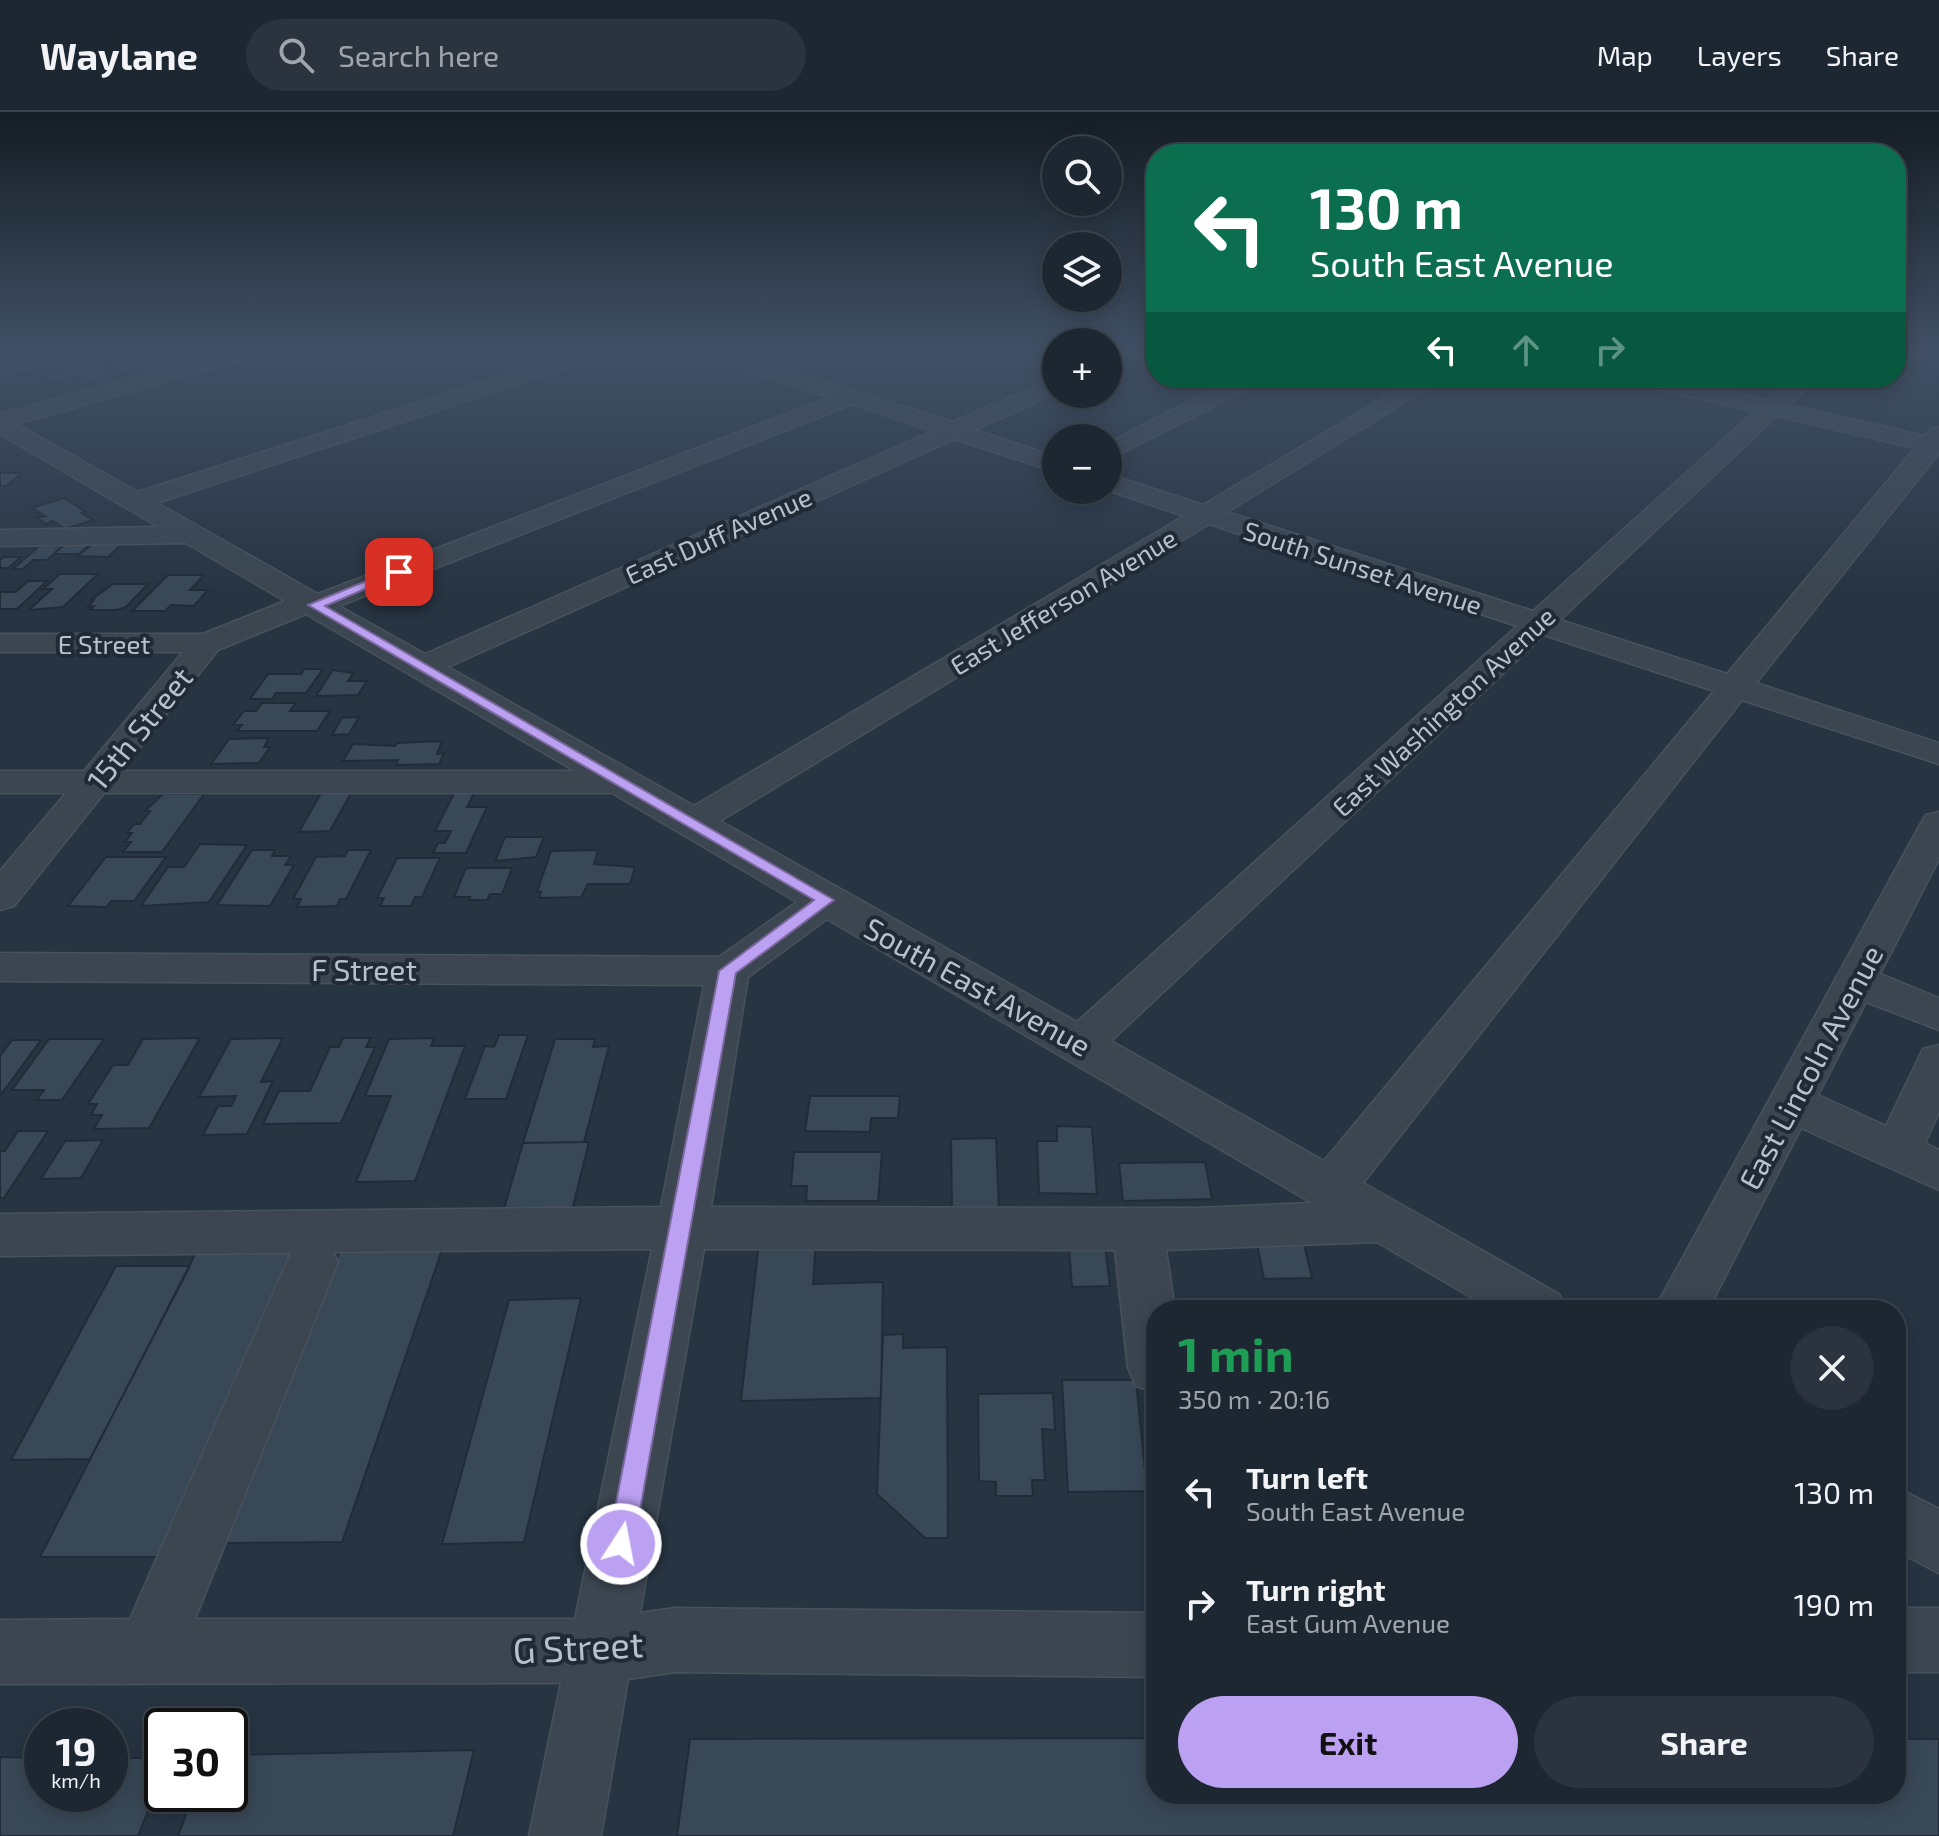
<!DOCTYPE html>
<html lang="en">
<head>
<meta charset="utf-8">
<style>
	body { margin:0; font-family:"Exo 2",sans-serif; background:#2a333e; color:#f1f3f6; height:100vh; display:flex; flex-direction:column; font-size:30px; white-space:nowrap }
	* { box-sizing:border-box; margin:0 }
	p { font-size:26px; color:#a0a5ac }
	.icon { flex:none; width:44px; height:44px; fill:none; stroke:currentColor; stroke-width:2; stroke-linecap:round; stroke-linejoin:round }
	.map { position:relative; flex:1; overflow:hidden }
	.panel { position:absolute; left:1146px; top:1188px; width:760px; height:504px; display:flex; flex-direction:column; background:#1d2732; border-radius:32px; box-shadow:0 4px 20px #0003,0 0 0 2px #3b444d }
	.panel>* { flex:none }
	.banner { position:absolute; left:1146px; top:32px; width:760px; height:244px; border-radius:32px; box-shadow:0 4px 20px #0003,0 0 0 2px #3b444d; background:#0b6e4f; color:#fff; overflow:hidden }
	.controls { position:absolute; left:1042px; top:24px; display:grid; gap:16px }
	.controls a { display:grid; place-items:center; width:80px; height:80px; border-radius:50%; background:#1d2732; box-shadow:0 4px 20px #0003,0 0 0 2px #3b444d; font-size:40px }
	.speed { position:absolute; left:24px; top:1596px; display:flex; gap:16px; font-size:40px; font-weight:700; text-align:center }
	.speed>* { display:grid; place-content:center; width:104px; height:104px; border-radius:50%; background:#1d2732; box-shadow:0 4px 20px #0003,0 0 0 2px #3b444d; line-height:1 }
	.speed small { font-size:20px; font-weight:400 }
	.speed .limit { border:4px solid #111; border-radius:12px; background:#fff; color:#111 }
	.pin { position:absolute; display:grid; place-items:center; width:68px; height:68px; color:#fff; margin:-34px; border-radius:16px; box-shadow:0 4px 12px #0006 }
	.me { position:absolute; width:88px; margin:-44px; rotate:11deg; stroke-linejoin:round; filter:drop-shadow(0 0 6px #0008) }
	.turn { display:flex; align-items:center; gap:28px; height:168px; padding:0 32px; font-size:36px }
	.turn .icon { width:104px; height:104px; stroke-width:2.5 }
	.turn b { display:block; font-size:56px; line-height:68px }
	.lanes { display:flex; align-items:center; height:76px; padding:0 32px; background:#0003; justify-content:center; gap:40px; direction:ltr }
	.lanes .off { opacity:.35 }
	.round { display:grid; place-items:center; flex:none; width:84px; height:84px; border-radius:42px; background:#2a333e }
	.head { display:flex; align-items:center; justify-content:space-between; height:136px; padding:0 32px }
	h1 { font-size:48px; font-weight:700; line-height:60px; color:#1e9e55 }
	.action { display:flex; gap:16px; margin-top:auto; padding:16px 32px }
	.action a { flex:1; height:92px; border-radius:48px; background:#bca0f2; color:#111; font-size:32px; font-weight:700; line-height:92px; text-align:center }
	.action a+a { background:#2a333e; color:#f1f3f6 }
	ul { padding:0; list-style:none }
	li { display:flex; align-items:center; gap:24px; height:112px; padding:0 32px }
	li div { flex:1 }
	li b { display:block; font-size:30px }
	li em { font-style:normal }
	header { display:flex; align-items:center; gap:48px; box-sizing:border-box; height:112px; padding:0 40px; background:#1d2732; border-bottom:2px solid #3b444d }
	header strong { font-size:38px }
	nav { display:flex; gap:44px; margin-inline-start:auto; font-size:28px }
	.search { width:560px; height:72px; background:#2a333e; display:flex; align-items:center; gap:20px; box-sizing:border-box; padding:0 28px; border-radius:44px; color:#a0a5ac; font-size:30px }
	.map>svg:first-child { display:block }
	.building { fill:#394857; stroke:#222c39; stroke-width:2 }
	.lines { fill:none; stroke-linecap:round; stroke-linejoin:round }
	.minor-casing { stroke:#48515e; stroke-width:3 }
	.minor { fill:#3b4651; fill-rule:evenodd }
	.route { fill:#bca0f2; stroke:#7a689d; stroke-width:2 }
	.labels { text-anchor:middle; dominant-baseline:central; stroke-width:8; stroke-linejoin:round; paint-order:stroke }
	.far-street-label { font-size:26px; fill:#b8c1cb; stroke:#202a37 }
	.street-label { font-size:30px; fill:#b8c1cb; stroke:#202a37 }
	.near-street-label { font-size:36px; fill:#b8c1cb; stroke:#202a37 }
</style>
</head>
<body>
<header>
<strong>Waylane</strong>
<div class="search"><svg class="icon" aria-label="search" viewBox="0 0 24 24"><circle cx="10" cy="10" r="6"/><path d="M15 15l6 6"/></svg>Search here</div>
<nav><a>Map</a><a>Layers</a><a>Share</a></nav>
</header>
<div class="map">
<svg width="1939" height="1724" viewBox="0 0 1939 1724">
	<rect width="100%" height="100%" fill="#273442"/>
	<path class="building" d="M174,238H189L197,241L179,247L164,240Z
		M136,243L155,252L124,260L106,252Z
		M92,251L115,262L89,269L78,263L54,270L44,264Z
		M0,361H22L6,374H0Z
		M64,386L86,400L81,401L93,408L65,417L53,409L46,412L37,406L45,404L32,396Z
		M66,431H91L79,442H54Z
		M94,431H123L108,445L78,444Z
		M39,434H62L47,448H33L23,457H13Z
		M4,445H21L8,456H0V448Z
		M60,462H98L63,495L29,498L52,477H43Z
		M168,463H204L190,478H208L194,494L171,493L165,499H132Z
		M28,469H47L17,497H0V480H16Z
		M113,472H148L126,495L117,498H90L94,494L88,495L94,488H91Z
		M304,557H323L306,581H276L272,587H250L268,562H301Z
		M333,558L353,561L348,569H367L358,583L316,584Z
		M262,591H296L290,599H330L317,619H237L242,613H233L244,599H256Z
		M359,605L349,622L332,623L342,606Z
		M269,626L264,635H270L259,651L211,652L229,627Z
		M442,629L437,642L444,641L439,652L396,653L398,648L343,649L353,632L395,634L397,631Z
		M321,681H351L330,719L299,720Z
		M454,681H474L467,695H487L466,741H433L438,731H445L451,719H435Z
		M163,682H204L162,740H123L131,730H125L132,721H127L134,712H140L150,699H145Z
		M505,725H544L536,745L495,749Z
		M200,732L247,733L209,790L141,794L168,755H184Z
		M252,738H275L272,744H291L285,753H294L270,794L217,793Z
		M348,738H371L346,787H340L337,794L297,795L301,787H293L316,745L345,744Z
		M598,738L594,752L635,755L630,772H588L581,785L539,786L541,780H537L551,739Z
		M106,745H166L134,789H111L107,795L68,794Z
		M397,746H440L422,785H415L411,794H380L384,786H377Z
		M466,756H512L502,782H490L487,788H469L470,785H454Z
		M499,923H528L506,987H465L485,934L494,935Z
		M200,926L149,1016L94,1017L102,1003H91L97,992H88L113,953H128L143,927Z
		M283,926L261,970L273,969L247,1022L203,1023L218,994H231L236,984L199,985L231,927Z
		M343,926H371L366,935H375L341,1011L263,1012L279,979H310L330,935H339Z
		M434,926L431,934H465L415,1069L356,1070L391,984H365L389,927Z
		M49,927H104L62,988H37L44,978H12Z
		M555,927H595L593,935L609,934L584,1030L523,1031Z
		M12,928H41L0,984V944Z
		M810,984H900L898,1006H871L870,1020L805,1019Z
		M1057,1014L1092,1015L1097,1082L1039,1081L1037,1029H1057Z
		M18,1019H48L4,1086H0V1039H5Z
		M996,1026L999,1099L952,1100L951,1027Z
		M103,1028L81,1066L41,1067L65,1029Z
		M584,1030H589L572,1098L503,1100L523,1031Z
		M794,1040H882L878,1089H806L807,1074H791Z
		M1205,1050L1212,1087L1123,1089L1119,1051Z
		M816,1129L813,1172L883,1170L881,1286L741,1289L759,1130Z
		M1257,1132H1304L1312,1166L1264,1167Z
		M1105,1134L1110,1174L1072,1175L1069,1135Z
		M199,1135H299L161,1445H40Z
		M443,1135L342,1430L220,1431L341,1136Z
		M116,1154H190L90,1347L11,1348Z
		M581,1186L524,1430L442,1432L509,1188Z
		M903,1222V1236L947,1235L948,1426H925L877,1382L883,1223Z
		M1062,1268H1136L1147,1379L1068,1380Z
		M1053,1281L1055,1318L1042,1317L1045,1368H1032L1033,1384H996V1370L979,1369L978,1282Z
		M1156,1626V1682H1896V1627H1939V1724H677L690,1627Z
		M474,1638L453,1724H178L194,1682H230V1643Z
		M0,1645L42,1646V1682H110V1646H162V1664L138,1724H0Z"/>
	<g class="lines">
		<defs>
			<path id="minor" d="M51,238H86L83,242L0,263V251Z
				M235,238H268L265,242L16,312L138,380L581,238H612L609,242L157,391L318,482L830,285L694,242L691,238H723L953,310L1056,266V281L975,318L1056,345V360L955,327L448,555L694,694L1184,404L1107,378L1108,362L1203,393L1417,266H1444L1227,400L1533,499L1755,299L1629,271L1626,266H1666L1767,288L1792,266H1816L1789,293L1925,324L1931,317L1939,315V341L1756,571L1939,631V652L1742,588L1363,1071L1559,1182L1567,1198H1493L1377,1130L1166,1138L1175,1198H1156V1281L1136,1274L1128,1256L1115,1138L704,1137L640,1501L675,1496L1156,1501V1565L675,1560L628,1567L601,1724H529L561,1571L0,1572V1508L130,1507L291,1141L0,1144V1102L661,1095L704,873L0,869V841L719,845L797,790L612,681H104L14,794L0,798V759L66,681H0V659H84L183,540H0V522H203L285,489L186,431L0,434V418L159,415L0,322V302ZM853,292L933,319L425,542L339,494ZM1777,304L1915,336L1727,562L1560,508ZM1209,412L1517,514L1077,910L720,709ZM306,502L575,659H121L218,538ZM1544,523L1714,579L1324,1049L1111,929ZM827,807L1312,1091L1197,1096L711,1095L748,865ZM652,1137L575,1507H195L338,1150L333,1140Z
				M1116,238H1144L1141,242L1108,255V241Z
				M1235,266H1263L1260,271L1108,348V331Z
				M1939,700V747L1880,862L1939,886V918L1866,890L1818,983L1886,1014L1923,937L1939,933V1000L1925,1031L1939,1038V1078L1801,1016L1708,1198H1654L1921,711L1926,703Z
				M1896,1375L1939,1397V1461L1896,1439Z
				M1896,1496H1939V1560H1896Z"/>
		</defs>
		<use href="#minor" class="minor-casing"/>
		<use href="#minor" class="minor"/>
	</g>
	<linearGradient id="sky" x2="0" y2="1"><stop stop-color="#151d24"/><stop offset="0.5" stop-color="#415065"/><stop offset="1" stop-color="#415065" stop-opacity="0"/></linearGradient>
	<rect width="1939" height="479" fill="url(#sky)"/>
	<path class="route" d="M395,457L406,460L325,494L834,788L736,861L634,1432L630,1441L621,1445L612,1441L608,1432L719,859L814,788L308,493Z"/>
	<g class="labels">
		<g class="far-street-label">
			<text transform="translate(718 423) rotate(-24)">East Duff Avenue</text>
			<text transform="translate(1363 455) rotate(18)">South Sunset Avenue</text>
			<text transform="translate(1063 489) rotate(-31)">East Jefferson Avenue</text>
			<text x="104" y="531">E Street</text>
			<text transform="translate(1443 599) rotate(-43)">East Washington Avenue</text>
		</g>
		<g class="street-label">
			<text transform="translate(139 616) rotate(-51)">15th Street</text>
			<text x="364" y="857">F Street</text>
			<text transform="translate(978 874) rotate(29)">South East Avenue</text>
			<text transform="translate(1810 955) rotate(-62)">East Lincoln Avenue</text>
		</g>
		<g class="near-street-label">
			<text transform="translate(578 1534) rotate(-3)">G Street</text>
		</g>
	</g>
</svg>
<div class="controls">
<a><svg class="icon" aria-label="search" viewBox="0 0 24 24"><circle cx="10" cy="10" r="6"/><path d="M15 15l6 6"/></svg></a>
<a><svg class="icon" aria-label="layers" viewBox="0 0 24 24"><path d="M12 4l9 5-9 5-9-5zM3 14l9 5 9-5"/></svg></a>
<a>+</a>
<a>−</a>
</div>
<div class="speed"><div>19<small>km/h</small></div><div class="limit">30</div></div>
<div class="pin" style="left:399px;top:460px;background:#d93025"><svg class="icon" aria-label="arrive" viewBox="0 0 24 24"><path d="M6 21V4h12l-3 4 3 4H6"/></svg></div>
<svg class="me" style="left:621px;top:1432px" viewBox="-20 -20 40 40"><circle r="17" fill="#bca0f2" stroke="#fff" stroke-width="3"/><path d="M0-11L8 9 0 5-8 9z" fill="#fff"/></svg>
<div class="banner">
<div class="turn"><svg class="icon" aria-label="left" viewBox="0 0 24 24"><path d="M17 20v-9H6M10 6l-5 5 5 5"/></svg><div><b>130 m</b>South East Avenue</div></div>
<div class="lanes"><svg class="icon" aria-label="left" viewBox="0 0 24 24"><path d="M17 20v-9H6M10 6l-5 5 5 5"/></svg><svg class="icon off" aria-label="ahead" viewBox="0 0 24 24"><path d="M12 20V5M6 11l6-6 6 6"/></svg><svg class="icon off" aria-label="right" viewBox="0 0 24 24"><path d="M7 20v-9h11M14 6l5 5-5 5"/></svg></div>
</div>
<section class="panel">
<div class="head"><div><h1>1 min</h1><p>350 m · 20:16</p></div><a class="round"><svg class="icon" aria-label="close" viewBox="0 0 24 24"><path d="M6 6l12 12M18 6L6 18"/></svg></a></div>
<ul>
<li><svg class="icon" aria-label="left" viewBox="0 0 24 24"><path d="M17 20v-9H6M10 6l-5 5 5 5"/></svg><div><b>Turn left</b><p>South East Avenue</p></div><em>130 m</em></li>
<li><svg class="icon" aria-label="right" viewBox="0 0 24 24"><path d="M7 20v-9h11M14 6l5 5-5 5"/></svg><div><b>Turn right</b><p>East Gum Avenue</p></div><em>190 m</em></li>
</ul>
<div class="action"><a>Exit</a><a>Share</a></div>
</section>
</div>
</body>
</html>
